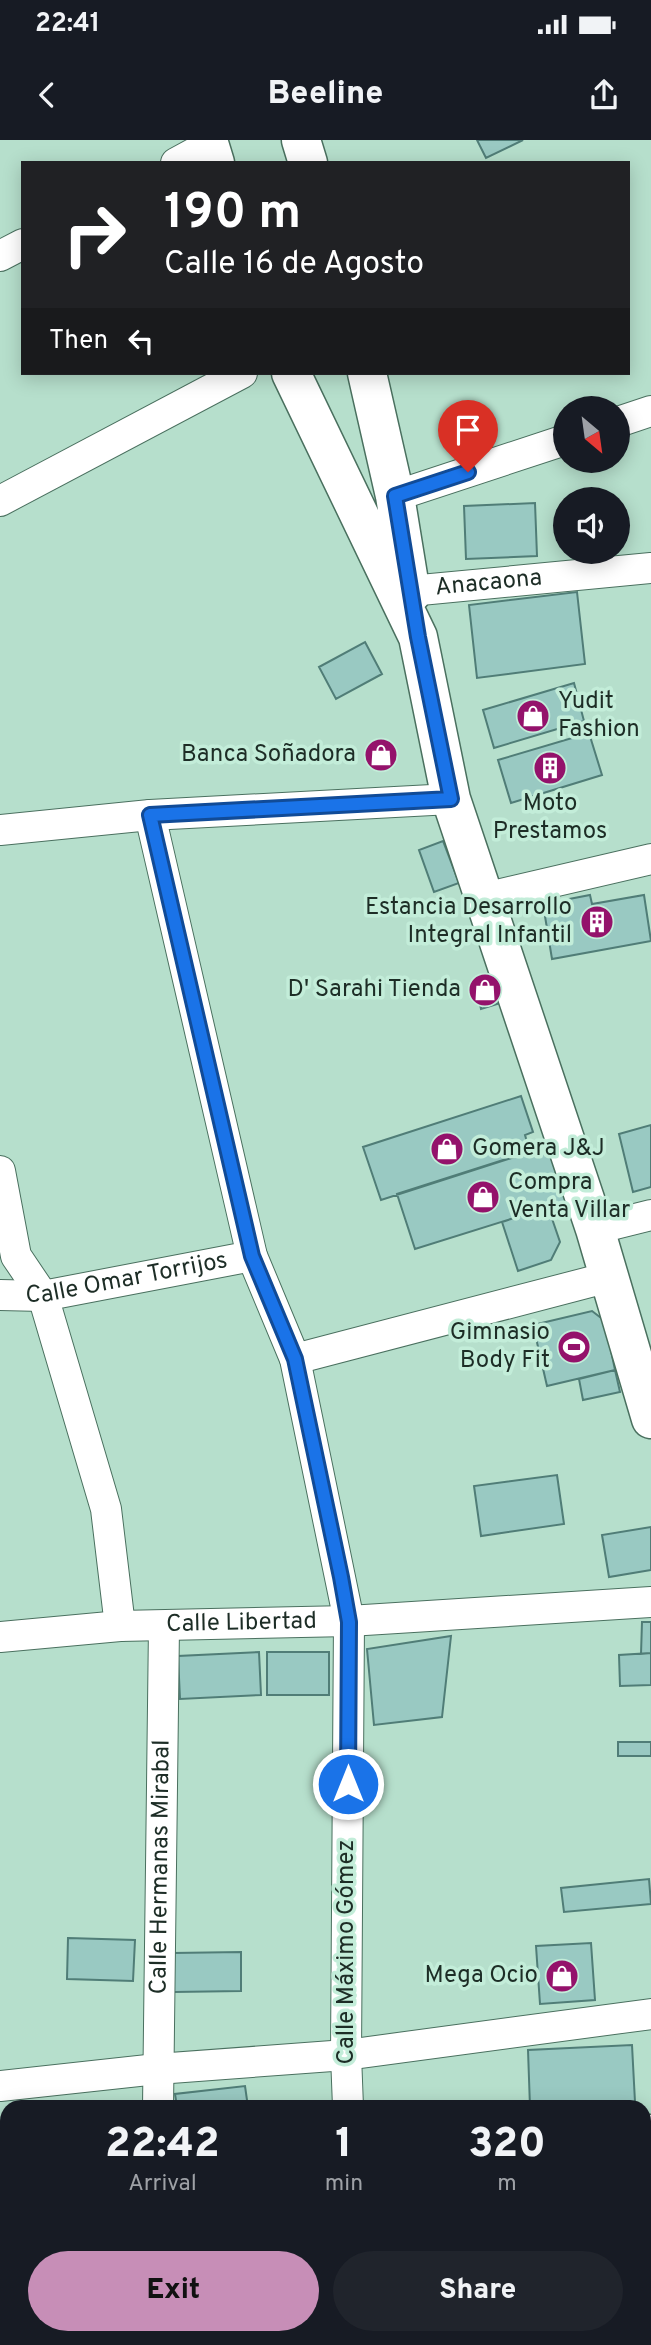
<!DOCTYPE html>
<html lang="en">
<head>
<meta charset="utf-8">
<style>
	body { margin:0; font-family:Overpass,sans-serif; background:#20242c; color:#f1f3f6; height:100vh; display:flex; flex-direction:column; font-size:26px; white-space:nowrap }
	* { box-sizing:border-box; margin:0 }
	p { font-size:23px; color:#9ea1a6 }
	.icon { flex:none; width:38px; height:38px; fill:none; stroke:currentColor; stroke-width:2; stroke-linecap:round; stroke-linejoin:round }
	.map { position:relative; flex:1; overflow:hidden }
	.details { position:absolute; left:0px; top:1960px; width:651px; height:245px; display:flex; flex-direction:column; background:#171b24; border-radius:21px 21px 0 0; box-shadow:0 4px 18px #0003 }
	.details>* { flex:none }
	.hud { position:absolute; left:21px; top:21px; width:609px; height:214px; border-radius:0px; box-shadow:0 4px 18px #0003; background:#202124; color:#fff; overflow:hidden }
	.needle { width:46px; rotate:151deg }
	.controls { position:absolute; left:553px; top:256px; display:grid; gap:14px }
	.controls a { display:grid; place-items:center; width:77px; height:77px; border-radius:50%; background:#171b24; box-shadow:0 4px 18px #0003; font-size:35px }
	.pin { position:absolute; display:grid; place-items:center; width:60px; height:60px; color:#fff; margin:-72px -30px; border-radius:50% 50% 50% 0; rotate:-45deg; box-shadow:0 0 7px #0007 }
	.pin .icon { rotate:45deg }
	.me { position:absolute; width:77px; margin:-38px; rotate:0deg; stroke-linejoin:round; filter:drop-shadow(0 0 5px #0008) }
	.turn { display:flex; align-items:center; gap:24px; height:147px; padding:0 28px; font-size:32px }
	.turn .icon { width:91px; height:91px; stroke-width:2.5 }
	.turn b { display:block; font-size:49px; line-height:60px }
	.then { display:flex; align-items:center; height:66px; padding:0 28px; background:#0003; gap:14px; font-size:26px }
	.eta { display:flex; justify-content:space-evenly; align-items:center; height:119px; text-align:center }
	.eta b { font-size:42px; font-weight:800; line-height:49px }
	.cta { display:flex; gap:14px; margin-top:auto; padding:14px 28px }
	.cta a { flex:1; height:80px; border-radius:42px; background:#c78eb7; color:#111; font-size:28px; font-weight:800; line-height:80px; text-align:center }
	.cta a+a { background:#20242c; color:#f1f3f6 }
	.status { display:flex; justify-content:space-between; align-items:center; height:49px; padding:0 35px; background:#171b24; direction:ltr }
	.status svg { height:19px; fill:currentColor }
	header { display:flex; justify-content:space-between; align-items:center; height:91px; padding:0 28px; background:#171b24; font-size:32px; font-weight:800 }
	.map>svg:first-child { display:block }
	.building { fill:#99c9c2; stroke:#507d77; stroke-width:2 }
	.lines { fill:none; stroke-linecap:round; stroke-linejoin:round }
	.street-casing { stroke:#4a705f; stroke-width:32 }
	.secondary-casing { stroke:#4a705f; stroke-width:41 }
	.street { stroke:#fff; stroke-width:30 }
	.secondary { stroke:#fff; stroke-width:38 }
	.route-casing { stroke:#114b97; stroke-width:18 }
	.route { stroke:#1a73e8; stroke-width:12 }
	.labels { text-anchor:middle; dominant-baseline:central; stroke-width:7; stroke-linejoin:round; paint-order:stroke }
	.street-label { font-size:24px; fill:#1d2d26; stroke:#c3edd9 }
	.poi-label { font-size:24px; fill:#1d2d26; stroke:#c3edd9; text-anchor:end }
</style>
</head>
<body>
<div class="status"><b>22:41</b><svg viewBox="0 0 49 12"><path d="M0 12V9h3v3zM5 12V6h3v6zM10 12V3h3v9zM15 12V0h3v12zM26 1h20v11H26zM47 4h2v5h-2z"/></svg></div>
<header><svg class="icon" aria-label="back" viewBox="0 0 24 24"><path d="M15 5l-7 7 7 7"/></svg>Beeline<svg class="icon" aria-label="share" viewBox="0 0 24 24"><path d="M12 15V3M7 8l5-5 5 5M5 13v7h14v-7"/></svg></header>
<div class="map">
<svg width="651" height="2205" viewBox="0 0 651 2205">
	<rect width="100%" height="100%" fill="#b6dfcc"/>
	<path class="building" d="M477,0H523L486,18Z
		M535,363L537,416L466,419L464,366Z
		M577,452L585,524L477,538L469,465Z
		M365,502L382,534L336,559L319,527Z
		M574,543L584,581L494,608L483,570Z
		M589,593L602,635L511,663L498,620Z
		M387,603L394,616L375,627L368,614Z
		M443,701L459,743L434,752L419,710Z
		M590,755L592,764L644,755L651,801L552,819L543,764Z
		M492,841L496,853L479,859L474,846Z
		M496,853L500,863L481,869L479,859Z
		M521,956L533,992L525,995L530,1012L381,1060L363,1007Z
		M651,985V1047L633,1052L619,994Z
		M550,1005L568,1061L415,1109L397,1054Z
		M548,1067L560,1102L551,1120L518,1131L502,1082Z
		M592,1171L605,1181L615,1230L547,1246L533,1185Z
		M615,1230L620,1252L583,1260L579,1239Z
		M557,1335L564,1384L481,1396L474,1346Z
		M651,1387V1430L609,1437L602,1395Z
		M642,1482H651V1513L641,1514Z
		M451,1496L442,1577L374,1585L367,1509Z
		M259,1512L261,1555L180,1559L178,1516Z
		M267,1512H329V1555H267Z
		M651,1513V1545L620,1546L619,1515Z
		M618,1602H651V1616H618Z
		M649,1739L651,1764L564,1772L561,1748Z
		M68,1798L135,1800L133,1841L67,1839Z
		M591,1803L595,1860L540,1864L536,1806Z
		M241,1812V1851L174,1852L173,1813Z
		M632,1905L635,1962L530,1967L528,1910Z
		M245,1946L248,1967H177L175,1954Z
		M515,2200L588,2205H515Z"/>
	<g class="lines">
		<defs>
			<g id="street">
				<path d="M176,23L209,5"/>
				<path d="M0,116L23,104"/>
				<path d="M618,282L651,271"/>
				<path d="M395,356L565,300"/>
				<path d="M0,361L242,233"/>
				<path id="s1" d="M410,451L651,428"/>
				<path d="M150,675L252,1116L295,1219L349,1481L346,1915L348,1967"/>
				<path d="M0,690L150,675L451,659"/>
				<path d="M484,758L651,719"/>
				<path d="M0,1031L16,1116L43,1156L106,1369L120,1486"/>
				<path d="M595,1089L651,1075"/>
				<path id="s2" d="M0,1155L43,1156L252,1116"/>
				<path d="M295,1219L609,1137"/>
				<path id="s3" d="M0,1497L120,1486L349,1481L651,1462"/>
				<path d="M0,1946L157,1929L346,1915L651,1874"/>
				<path id="s4" d="M158,1967L164,1486"/>
				<path d="M359,2198L360,2205"/>
			</g>
			<path id="secondary" d="M208,0L215,23
				M301,0L308,23
				M291,233L418,497L451,659L595,1089L651,1279
				M367,233L395,356L411,454
				M644,2086L651,1994
				M635,2205V2198"/>
		</defs>
		<use href="#street" class="street-casing"/>
		<use href="#secondary" class="secondary-casing"/>
		<use href="#street" class="street"/>
		<use href="#secondary" class="secondary"/>
	</g>
	<g class="lines">
		<defs>
			<path id="route" d="M348,1644L349,1482L341,1437L295,1219L252,1116L150,675L451,659L418,497L395,356L468,332"/>
		</defs>
		<use href="#route" class="route-casing"/>
		<use href="#route" class="route"/>
	</g>
	<defs>
		<symbol id="shop-disc" viewBox="-11 -11 22 22"><circle r="9.5" fill="#94126b" stroke="#c3edd9"/><path d="M-5-2.5h2.3a2.7 3.5 0 0 1 5.4 0H5L5.5 6h-11ZM-1.5-2.5h3a1.5 2.3 0 0 0-3 0Z" fill="#fff"/></symbol>
		<symbol id="building-disc" viewBox="-11 -11 22 22"><circle r="9.5" fill="#94126b" stroke="#c3edd9"/><path d="M-4-6H4V6H1V3H-1V6H-4ZM-2.5-4.3h1.7v1.8h-1.7ZM.8-4.3h1.7v1.8H.8ZM-2.5-1h1.7V.8h-1.7ZM.8-1h1.7V.8H.8Z" fill="#fff"/></symbol>
		<symbol id="stadium-disc" viewBox="-11 -11 22 22"><circle r="9.5" fill="#94126b" stroke="#c3edd9"/><path d="M0-5a6.5 5 0 1 0 0 10a6.5 5 0 1 0 0-10ZM-3.5-1.8h7v3.6h-7Z" fill="#fff"/></symbol>
	</defs>
	<g fill-rule="evenodd">
		<use href="#shop-disc" x="514" y="557" width="38" height="38"/>
		<use href="#shop-disc" x="362" y="596" width="38" height="38"/>
		<use href="#building-disc" x="531" y="609" width="38" height="38"/>
		<use href="#building-disc" x="578" y="763" width="38" height="38"/>
		<use href="#shop-disc" x="466" y="831" width="38" height="38"/>
		<use href="#shop-disc" x="428" y="990" width="38" height="38"/>
		<use href="#shop-disc" x="464" y="1038" width="38" height="38"/>
		<use href="#stadium-disc" x="555" y="1188" width="38" height="38"/>
		<use href="#shop-disc" x="543" y="1817" width="38" height="38"/>
	</g>
	<g class="labels">
		<g class="street-label">
			<text stroke="none"><textPath href="#s1" startOffset="79">Anacaona</textPath></text>
			<text stroke="none"><textPath href="#s2" startOffset="128">Calle Omar Torrijos</textPath></text>
			<text stroke="none"><textPath href="#s3" startOffset="242">Calle Libertad</textPath></text>
			<text stroke="none"><textPath href="#s4" startOffset="240">Calle Hermanas Mirabal</textPath></text>
			<text transform="translate(347 1812) rotate(-90)">Calle Máximo Gómez</text>
		</g>
		<g class="poi-label">
			<text x="558" y="562" text-anchor="start">Yudit<tspan x="558" dy="28">Fashion</tspan></text>
			<text x="356" y="615">Banca Soñadora</text>
			<text x="550" y="664" text-anchor="middle">Moto<tspan x="550" dy="28">Prestamos</tspan></text>
			<text x="572" y="768">Estancia Desarrollo<tspan x="572" dy="28">Integral Infantil</tspan></text>
			<text x="461" y="850">D' Sarahi Tienda</text>
			<text x="472" y="1009" text-anchor="start">Gomera J&amp;J</text>
			<text x="508" y="1043" text-anchor="start">Compra<tspan x="508" dy="28">Venta Villar</tspan></text>
			<text x="550" y="1193">Gimnasio<tspan x="550" dy="28">Body Fit</tspan></text>
			<text x="538" y="1836">Mega Ocio</text>
		</g>
	</g>
</svg>
<div class="controls">
<a><svg class="needle" viewBox="-14 -14 28 28"><path d="M0-13l5 13h-10z" fill="#e53935"/><path d="M0 13l5-13h-10z" fill="#9ea1a6"/></svg></a>
<a><svg class="icon" aria-label="sound" viewBox="0 0 24 24"><path d="M4 9h4l5-4v14l-5-4H4zM17 9q2 3 0 6"/></svg></a>
</div>
<div class="pin" style="left:468px;top:332px;background:#d93025"><svg class="icon" aria-label="arrive" viewBox="0 0 24 24"><path d="M6 21V4h12l-3 4 3 4H6"/></svg></div>
<svg class="me" style="left:348px;top:1644px" viewBox="-20 -20 40 40"><circle r="17" fill="#1a73e8" stroke="#fff" stroke-width="3"/><path d="M0-11L8 9 0 5-8 9z" fill="#fff"/></svg>
<div class="hud">
<div class="turn"><svg class="icon" aria-label="right" viewBox="0 0 24 24"><path d="M7 20v-9h11M14 6l5 5-5 5"/></svg><div><b>190 m</b>Calle 16 de Agosto</div></div>
<div class="then">Then<svg class="icon" aria-label="left" viewBox="0 0 24 24"><path d="M17 20v-9H6M10 6l-5 5 5 5"/></svg></div>
</div>
<section class="details">
<div class="eta">
<div><b>22:42</b><p>Arrival</p></div>
<div><b>1</b><p>min</p></div>
<div><b>320</b><p>m</p></div>
</div>
<div class="cta"><a>Exit</a><a>Share</a></div>
</section>
</div>
</body>
</html>
